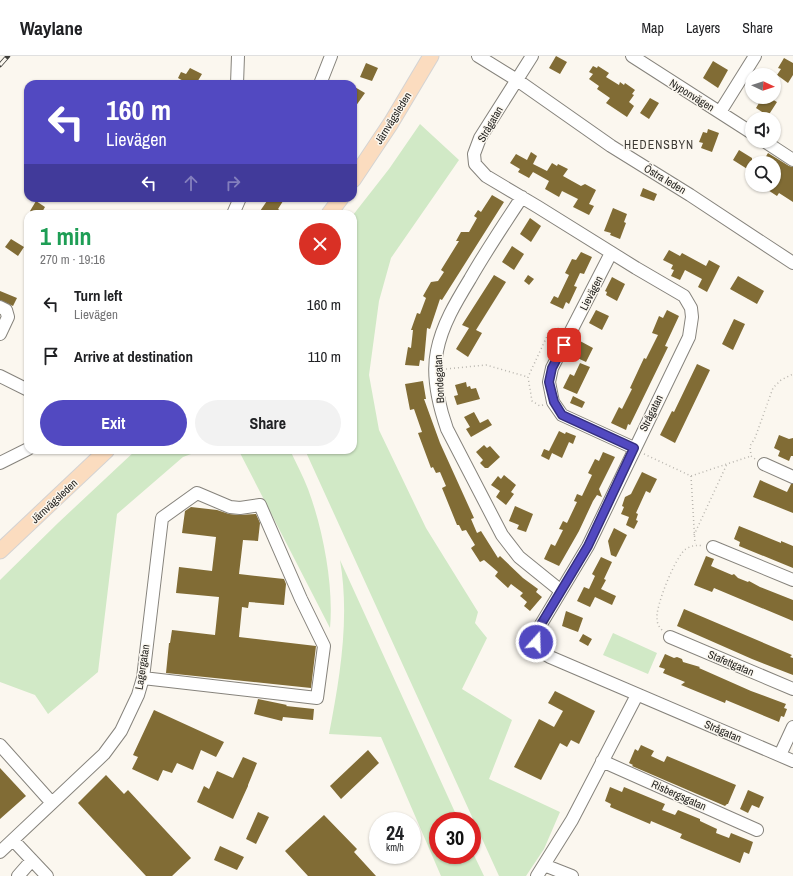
<!DOCTYPE html>
<html lang="en">
<head>
<meta charset="utf-8">
<style>
	body { margin:0; font-family:"Archivo Narrow",sans-serif; background:#f2f2f2; color:#202124; height:100vh; display:flex; flex-direction:column; font-size:15px; white-space:nowrap }
	* { box-sizing:border-box; margin:0 }
	p { font-size:13px; color:#757577 }
	.icon { flex:none; width:22px; height:22px; fill:none; stroke:currentColor; stroke-width:2; stroke-linecap:round; stroke-linejoin:round }
	.map { position:relative; flex:1; overflow:hidden }
	.details { position:absolute; left:24px; top:154px; width:333px; height:244px; display:flex; flex-direction:column; background:#fff; border-radius:12px; box-shadow:0 1px 3px #0004 }
	.details>* { flex:none }
	.banner { position:absolute; left:24px; top:24px; width:333px; height:122px; border-radius:12px; box-shadow:0 1px 3px #0004; background:#5249c1; color:#fff; overflow:hidden }
	.needle { width:26px; rotate:94deg }
	.controls { position:absolute; left:745px; top:12px; display:grid; gap:8px }
	.controls a { display:grid; place-items:center; width:36px; height:36px; border-radius:50%; background:#fff; box-shadow:0 1px 3px #0004; font-size:20px }
	.speed { position:absolute; left:369px; top:756px; display:flex; gap:8px; font-size:20px; font-weight:700; text-align:center }
	.speed>* { display:grid; place-content:center; width:52px; height:52px; border-radius:50%; background:#fff; box-shadow:0 1px 3px #0004; line-height:1 }
	.speed small { font-size:10px; font-weight:400 }
	.speed .limit { border:6px solid #d22; background:#fff; color:#111 }
	.pin { position:absolute; display:grid; place-items:center; width:34px; height:34px; color:#fff; margin:-17px; border-radius:8px; box-shadow:0 2px 6px #0006 }
	.me { position:absolute; width:44px; margin:-22px; rotate:20deg; stroke-linejoin:round; filter:drop-shadow(0 0 3px #0008) }
	.turn { display:flex; align-items:center; gap:14px; height:84px; padding:0 16px; font-size:18px }
	.turn .icon { width:52px; height:52px; stroke-width:2.5 }
	.turn b { display:block; font-size:28px; line-height:34px }
	.lanes { display:flex; align-items:center; height:38px; padding:0 16px; background:#0003; justify-content:center; gap:20px; direction:ltr }
	.lanes .off { opacity:.35 }
	.round { display:grid; place-items:center; flex:none; width:42px; height:42px; border-radius:21px; background:#f2f2f2 }
	.overview { display:flex; align-items:center; justify-content:space-between; height:68px; padding:0 16px }
	h1 { font-size:24px; font-weight:800; line-height:30px; color:#1e9e55 }
	.cta { display:flex; gap:8px; margin-top:auto; padding:8px 16px }
	.cta a { flex:1; height:46px; border-radius:24px; background:#5249c1; color:#fff; font-size:16px; font-weight:800; line-height:46px; text-align:center }
	.cta a+a { background:#f2f2f2; color:#202124 }
	ul { padding:0; list-style:none }
	li { display:flex; align-items:center; gap:12px; height:52px; padding:0 16px }
	li div { flex:1 }
	li b { display:block; font-size:15px }
	li em { font-style:normal }
	header { display:flex; align-items:center; gap:24px; box-sizing:border-box; height:56px; padding:0 20px; background:#fff; border-bottom:1px solid #e0e0e0 }
	header strong { font-size:19px }
	nav { display:flex; gap:22px; margin-inline-start:auto; font-size:14px }
	.map>svg:first-child { display:block }
	.green { fill:#d1e9c6 }
	.building { fill:#816c35 }
	.lines { fill:none; stroke-linecap:round; stroke-linejoin:round }
	.minor-casing { stroke:#86837c; stroke-width:14 }
	.major-casing { stroke:#d4d3d3; stroke-width:17 }
	.path { stroke:#b8b5ae; stroke-width:1.5; stroke-dasharray:1 3; stroke-linecap:butt }
	.minor { stroke:#fff; stroke-width:12 }
	.major { stroke:#fbdcbf; stroke-width:15 }
	.rail-casing { stroke:#3f3e3a; stroke-width:4.5 }
	.rail { stroke:#fbf7ef; stroke-width:3; stroke-dasharray:9; stroke-linecap:butt }
	.route-casing { stroke:#352f7d; stroke-width:10 }
	.route { stroke:#5249c1; stroke-width:7 }
	.labels { text-anchor:middle; dominant-baseline:central; stroke-width:3; stroke-linejoin:round; paint-order:stroke }
	.street-label { font-size:11px; fill:#262522; stroke:#fbf7ef }
	.neighbourhood-label { font-size:12px; letter-spacing:1px; fill:#3d3a34; stroke:#fbf7ef }
</style>
</head>
<body>
<header>
<strong>Waylane</strong>
<nav><a>Map</a><a>Layers</a><a>Share</a></nav>
</header>
<div class="map">
<svg width="793" height="820" viewBox="0 0 793 820">
	<rect width="100%" height="100%" fill="#fbf7ef"/>
	<path class="green" d="M420,68L459,104L391,202L379,245L369,319L379,374L426,472L478,556L475,567L487,582L462,633L512,664L489,723L560,756L544,793L526,820H499L305,394H353V159L389,113Z
		M136,394H202L183,401L117,458L98,616L48,658L35,639L0,626V524L58,467Z
		M206,394H290C296,407 303,420 308,433C323,473 334,530 330,572L240,397Z
		M340,504L459,765H438V799H472V795L484,820H441L381,681L329,678C340,621 350,562 340,504Z
		M613,577L657,597L648,618L603,599Z"/>
	<path class="building" d="M556,0L567,6L560,18L549,12Z
		M784,2L793,7V19L788,27L777,19L781,13L778,12Z
		M713,5L728,14L718,32L703,22Z
		M366,7L378,12L372,25L360,21Z
		M593,10L597,12L598,10L609,17L606,21L619,29L620,26L624,29L625,27L635,34L632,38L634,39L629,46L634,50L627,61L606,47L610,42L597,33L599,30L589,23L593,18L589,16Z
		M190,12L202,18L196,28H189L178,22L181,16L186,18Z
		M353,30L365,37L353,54Z
		M750,41H768L777,46L768,60L756,52L759,47Z
		M650,42L659,47L649,63L640,57Z
		M708,73L719,77L712,96L701,92L703,87L699,86L703,76L707,77Z
		M739,94L752,102V116L733,104Z
		M531,96L537,100L533,108L547,115L552,107L557,110L558,108L568,113L563,120L581,130L585,128L596,134L589,148L594,150L589,159L573,151L578,143L562,135L559,141L545,133L549,125L533,116L529,122L518,116L520,113L510,107L516,98L527,104Z
		M768,97L789,110L793,111V146L779,137L777,140L760,129H774V107L765,102Z
		M643,132L657,138L654,145L640,140Z
		M492,139L504,146L442,244L440,243L430,273L427,272L424,305L420,304L419,310L405,309L408,291L411,292L413,274H411L417,257L420,258L426,242L423,240L431,226L438,225L444,216L441,214L459,185H456L461,176H469L477,162L474,160L478,154L481,156Z
		M269,142H285L278,153L285,158H258Z
		M36,145L45,151L41,158H34L30,155Z
		M613,152L627,158L624,166L626,167L620,183L610,179L611,177L604,175Z
		M530,162L541,170L531,186L520,178Z
		M11,183L24,191L18,200L5,191Z
		M512,190L524,198L514,214L502,206Z
		M669,194L680,200L682,197L706,210L709,204L720,210L707,236L698,231L702,223L685,214L680,224L671,220L674,214L671,213L673,209L663,204Z
		M581,196L592,201L584,218L580,217L574,230L577,231L569,248L566,246L563,253L550,247L554,240L558,242L569,219L565,217L572,203L576,204Z
		M494,219L506,226L476,274L482,277L468,301L456,293L469,272L462,269Z
		M528,219L534,223L529,229L524,225Z
		M738,220L764,235L757,248L730,233Z
		M612,221L625,228L617,245L606,239L607,236L605,235Z
		M0,235L17,242L13,250L0,244Z
		M596,254L609,260L602,274L589,267Z
		M667,254L679,260L665,290L668,291L630,369L628,368L626,374L611,367L619,351L622,353L632,333L630,332L644,302L646,303L658,279L652,277L659,260L663,262Z
		M734,263L745,268L733,294L722,288Z
		M580,285L593,292L586,306L573,300Z
		M580,307L590,311L577,338L563,332L570,318L574,320Z
		M697,308L710,314L675,387L660,379L672,355L674,356Z
		M423,325L426,343H424L440,387L474,462L471,463L477,477L481,475L498,502L500,500L523,522L538,533L536,536L542,541L530,555L524,550L527,546L520,540L523,537L511,528L508,532L495,520L498,516L484,504L480,506L471,492L475,489L466,474L462,475L459,469H457L442,432L446,430L440,416L436,417L433,411L431,412L418,377L422,376L414,353L410,354L405,328Z
		M466,326L467,331L470,330L471,333L476,332L480,343L457,349L454,340L458,339L455,329Z
		M573,340L585,346L582,352L570,347Z
		M474,356L480,367L488,363L492,369L471,381L466,373L470,371L464,361Z
		M559,375L565,378L566,376L576,380L573,388L569,386L562,402L552,397L549,404L541,400L544,393L549,395Z
		M779,379L789,383L793,382V400H791L789,405L778,400L780,395L774,392Z
		M484,389L487,392L490,390L500,401L488,412H485L480,407L483,404L476,396Z
		M603,396L615,401L599,433L602,441L597,439L593,445L579,475L559,510L544,503L551,488L555,490L563,474L559,473L563,465L567,467L577,446L574,445L577,438L582,440L592,419L588,417L595,403L599,405Z
		M642,416L657,423L650,437L646,435L636,457L638,458L636,464L638,465L634,473L626,469L629,461L621,458L624,451L622,450L625,441L631,438Z
		M504,419L516,429L511,436L514,438L506,449L496,441L500,435L491,429L498,420L501,423Z
		M760,424L787,436L791,428H793V457L753,441Z
		M515,450L533,458L526,476L517,473L519,469L509,465Z
		M191,451L217,454L229,458L239,459L256,458L260,467L258,485L243,484L239,518L284,523L286,528L284,549L249,546L248,552L242,551L239,581L316,590L311,632L166,617L169,587H170L172,574L215,579L219,541L176,537L179,511L212,515L216,481L182,477L185,455Z
		M739,470L781,487V485L793,490V512L739,490L740,486L734,483Z
		M614,472L627,479L616,501L611,499L608,485Z
		M706,500L714,503L711,510L732,519L734,518L738,522L748,526L749,525L760,531L793,544V565L714,532L712,536L694,529Z
		M601,501L612,506L604,523L606,524L601,533L616,540L612,549L595,541L590,551L577,545L584,531L589,533L595,520L592,518Z
		M684,553L792,599L790,601L793,602V619L752,603L677,570Z
		M566,555L583,562L578,576L562,570Z
		M583,578L592,583L588,590L579,585Z
		M665,598L674,602L677,601L682,603L683,606L700,611L699,612L751,635L786,648L784,652L787,653L784,661L781,660L779,666L726,644L725,647L681,629L685,626L663,617L665,613L659,611Z
		M555,635L595,655L579,688L571,684L567,691L560,687L541,724L514,711L539,663L554,671L563,655L548,647Z
		M258,643L287,649L286,650L314,653L313,664L283,661L282,665L254,658Z
		M154,654L224,686L216,701L201,694L193,714L177,707L172,717L163,714L158,725L132,713L138,701L133,699Z
		M641,689L654,695L651,700L664,706L667,700L736,729L728,748H727L725,750L632,710L633,709L629,707L635,693L638,695Z
		M368,694L379,707L341,743L330,730Z
		M243,701L257,707L248,729V730L233,763L197,746L204,730L209,733L217,715L233,722Z
		M0,712L26,740L0,763Z
		M106,719L124,738L128,734L191,802L172,820H146L78,747Z
		M610,731L622,736L624,731L665,748L662,754L675,759L678,754L700,763V765L717,773L716,777L729,782L731,777L753,786L749,798L744,796L740,807L680,782L682,778L651,765L650,768L610,751L611,748L605,745Z
		M748,734L764,741L759,752L752,749L748,757L740,753Z
		M258,756L269,761L256,788L246,783Z
		M324,759L357,793L354,796L376,820H308L285,795Z
		M220,790L244,801L237,814L214,804Z"/>
	<g class="lines">
		<defs>
			<path id="minor" d="M478,0L517,24L611,90L690,139L793,207
				M532,0L480,82L474,98L475,108L486,120L538,151L636,212L684,240L691,252L692,261L689,281L588,490L537,575C535,590 537,594 550,601L793,705
				M632,0L752,77
				M237,28L238,0
				M320,28L331,0
				M720,56L755,0
				M764,85L793,104
				M522,141C504,168 486,195 470,223C456,246 442,269 437,295C432,319 439,350 447,373L502,479L519,501L561,535
				M233,158L240,142
				M611,197L552,312L549,326L553,346L562,359L634,392
				M0,251L6,254L8,261L0,278
				M0,320L28,334
				M0,407L28,393
				M764,408L793,421
				M713,491L793,524
				M670,581L793,633
				M0,689L52,747
				M780,699L793,671
				M602,705L757,774
				M13,784L47,820
				M0,796L104,698L121,675L138,639L143,622L162,462L197,437L230,451L240,452L260,449L301,543L324,590L317,642L143,622
				M544,809L572,820
				M18,820L32,804
				M537,820L572,764L637,639"/>
			<path id="major" d="M353,124L391,67L431,0
				M329,158L341,142
				M0,495L107,394"/>
		</defs>
		<use href="#minor" class="minor-casing"/>
		<use href="#major" class="major-casing"/>
		<path class="path" d="M446,313L486,309L528,321
			M543,349L540,350L532,345L528,321L549,276L559,272L561,273
			M644,398L691,420L751,400
			M755,403L751,400L750,390L755,382L773,332L781,324L793,318
			M691,420L695,488
			M694,479L727,408
			M662,574C659,571 657,567 657,563C655,551 676,499 686,493C692,489 697,489 704,490"/>
		<use href="#minor" class="minor"/>
		<use href="#major" class="major"/>
		<defs>
			<path id="rail" d="M0,9L8,0"/>
		</defs>
		<use href="#rail" class="rail-casing"/>
		<use href="#rail" class="rail"/>
	</g>
	<g class="lines">
		<defs>
			<path id="route" d="M536,586L537,575L588,490L634,392L562,359L554,346L549,326L552,312L564,289"/>
		</defs>
		<use href="#route" class="route-casing"/>
		<use href="#route" class="route"/>
	</g>
	<g class="labels">
		<g class="street-label">
			<text transform="translate(692 39) rotate(32)">Nyponvägen</text>
			<text transform="translate(393 62) rotate(-58)">Järnvägsleden</text>
			<text transform="translate(490 68) rotate(-60)">Strågatan</text>
			<text transform="translate(665 123) rotate(31)">Östra leden</text>
			<text transform="translate(591 237) rotate(-63)">Lievägen</text>
			<text transform="translate(439 323) rotate(-93)">Bondegatan</text>
			<text transform="translate(651 357) rotate(-64)">Strågatan</text>
			<text transform="translate(54 445) rotate(-43)">Järnvägsleden</text>
			<text transform="translate(731 607) rotate(23)">Stafettgatan</text>
			<text transform="translate(142 611) rotate(-81)">Lagergatan</text>
			<text transform="translate(723 675) rotate(23)">Strågatan</text>
			<text transform="translate(679 739) rotate(24)">Risbergsgatan</text>
		</g>
		<g class="neighbourhood-label">
			<text x="659" y="89">HEDENSBYN</text>
		</g>
	</g>
</svg>
<div class="controls">
<a><svg class="needle" viewBox="-14 -14 28 28"><path d="M0-13l5 13h-10z" fill="#e53935"/><path d="M0 13l5-13h-10z" fill="#757577"/></svg></a>
<a><svg class="icon" aria-label="sound" viewBox="0 0 24 24"><path d="M4 9h4l5-4v14l-5-4H4zM17 9q2 3 0 6"/></svg></a>
<a><svg class="icon" aria-label="search" viewBox="0 0 24 24"><circle cx="10" cy="10" r="6"/><path d="M15 15l6 6"/></svg></a>
</div>
<div class="speed"><div>24<small>km/h</small></div><div class="limit">30</div></div>
<div class="pin" style="left:564px;top:289px;background:#d93025"><svg class="icon" aria-label="arrive" viewBox="0 0 24 24"><path d="M6 21V4h12l-3 4 3 4H6"/></svg></div>
<svg class="me" style="left:536px;top:586px" viewBox="-20 -20 40 40"><circle r="17" fill="#5249c1" stroke="#fff" stroke-width="3"/><path d="M0-11L8 9 0 5-8 9z" fill="#fff"/></svg>
<div class="banner">
<div class="turn"><svg class="icon" aria-label="left" viewBox="0 0 24 24"><path d="M17 20v-9H6M10 6l-5 5 5 5"/></svg><div><b>160 m</b>Lievägen</div></div>
<div class="lanes"><svg class="icon" aria-label="left" viewBox="0 0 24 24"><path d="M17 20v-9H6M10 6l-5 5 5 5"/></svg><svg class="icon off" aria-label="ahead" viewBox="0 0 24 24"><path d="M12 20V5M6 11l6-6 6 6"/></svg><svg class="icon off" aria-label="right" viewBox="0 0 24 24"><path d="M7 20v-9h11M14 6l5 5-5 5"/></svg></div>
</div>
<section class="details">
<div class="overview"><div><h1>1 min</h1><p>270 m · 19:16</p></div><a class="round" style="background:#d93025;color:#fff"><svg class="icon" aria-label="close" viewBox="0 0 24 24"><path d="M6 6l12 12M18 6L6 18"/></svg></a></div>
<ul>
<li><svg class="icon" aria-label="left" viewBox="0 0 24 24"><path d="M17 20v-9H6M10 6l-5 5 5 5"/></svg><div><b>Turn left</b><p>Lievägen</p></div><em>160 m</em></li>
<li><svg class="icon" aria-label="arrive" viewBox="0 0 24 24"><path d="M6 21V4h12l-3 4 3 4H6"/></svg><div><b>Arrive at destination</b></div><em>110 m</em></li>
</ul>
<div class="cta"><a>Exit</a><a>Share</a></div>
</section>
</div>
</body>
</html>
